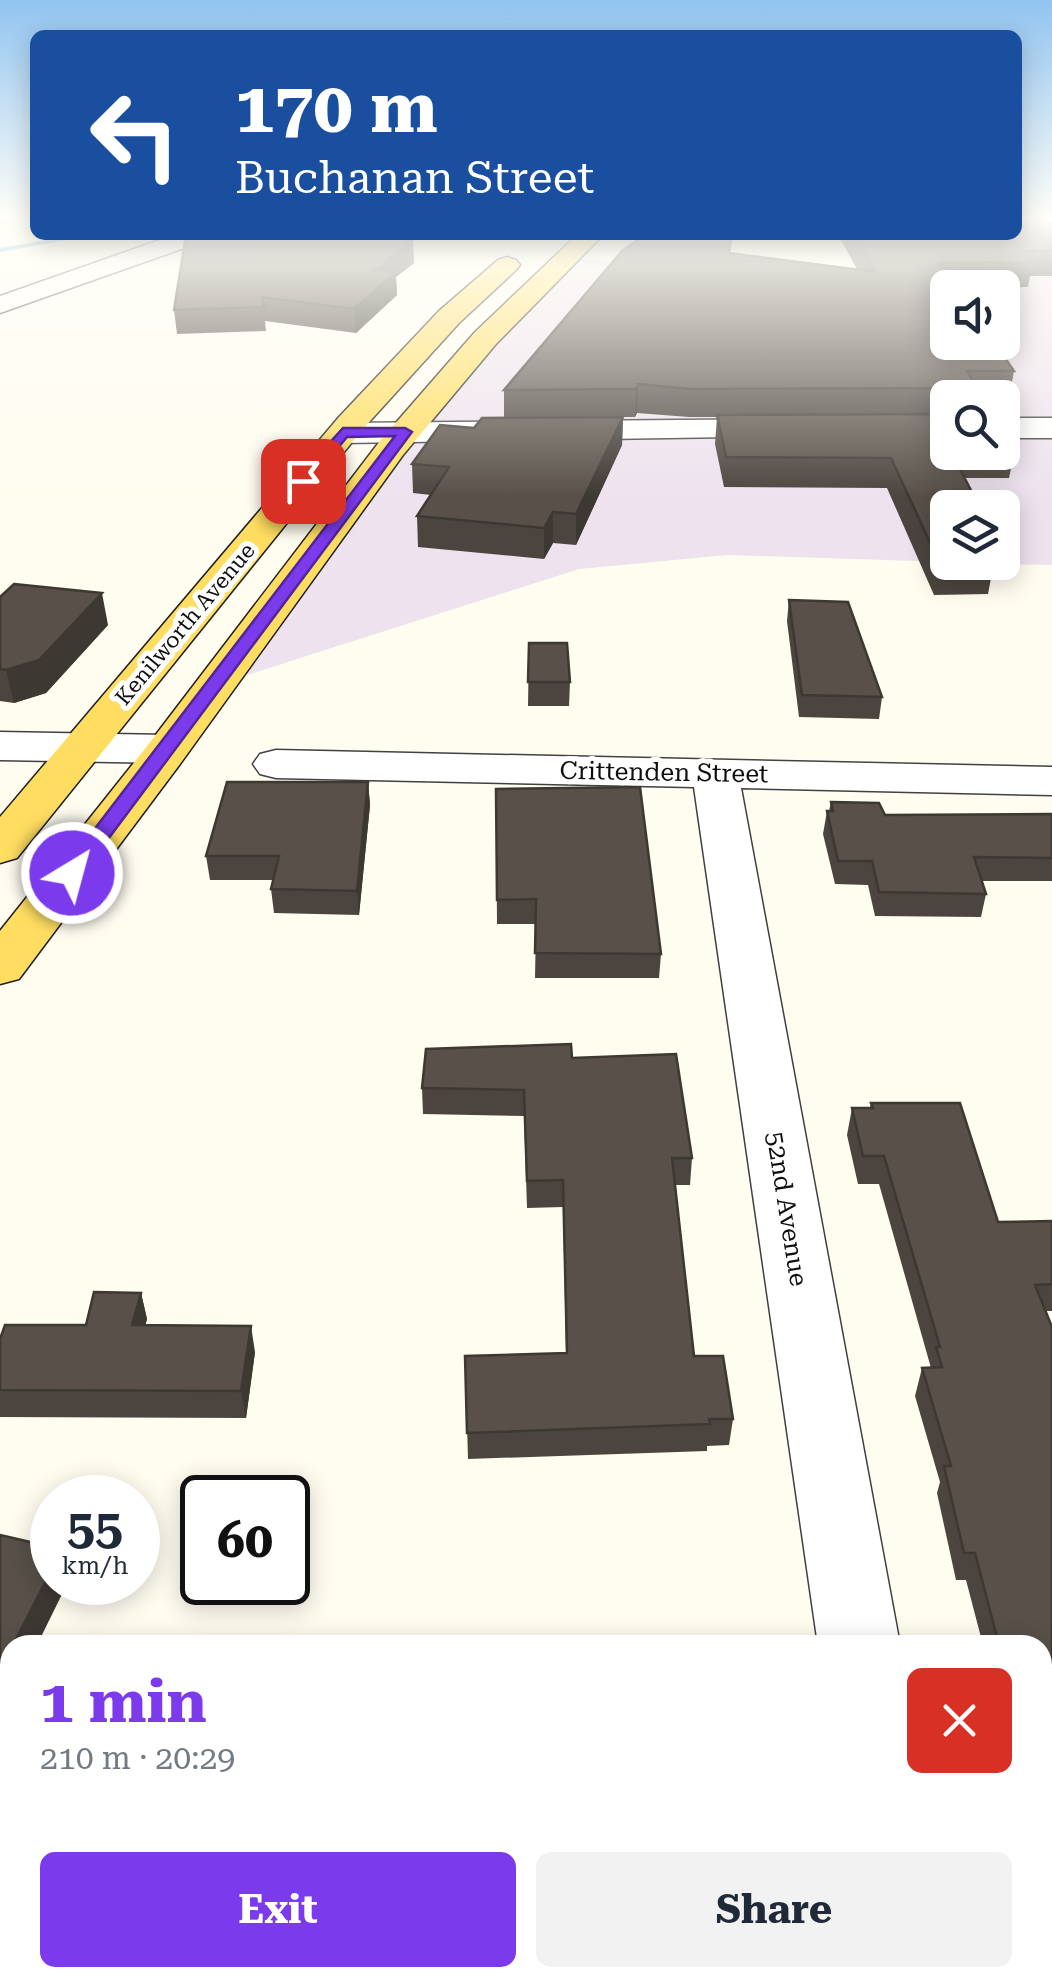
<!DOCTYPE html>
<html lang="en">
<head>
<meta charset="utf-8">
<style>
	body { margin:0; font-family:"Roboto Serif",serif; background:#f2f2f3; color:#1f2937; height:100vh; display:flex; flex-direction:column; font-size:38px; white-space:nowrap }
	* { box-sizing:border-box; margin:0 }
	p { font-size:32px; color:#747a83 }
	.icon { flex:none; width:55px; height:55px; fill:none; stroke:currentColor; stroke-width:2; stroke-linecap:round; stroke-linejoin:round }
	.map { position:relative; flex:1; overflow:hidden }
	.details { position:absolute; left:0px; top:1635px; width:1052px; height:352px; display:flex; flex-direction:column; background:#fff; border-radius:30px 30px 0 0; box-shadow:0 5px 25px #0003 }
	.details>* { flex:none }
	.top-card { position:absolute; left:30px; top:30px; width:992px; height:210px; border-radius:15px; box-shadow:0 5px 25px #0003; background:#1a4fa0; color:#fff; overflow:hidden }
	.fabs { position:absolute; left:930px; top:270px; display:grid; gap:20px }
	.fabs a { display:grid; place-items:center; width:90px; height:90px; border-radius:15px; background:#fff; box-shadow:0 5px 25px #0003; font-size:50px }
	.speed { position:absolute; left:30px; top:1475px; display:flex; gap:20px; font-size:50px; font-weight:700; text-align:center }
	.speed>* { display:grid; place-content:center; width:130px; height:130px; border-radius:50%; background:#fff; box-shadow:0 5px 25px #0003; line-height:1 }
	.speed small { font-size:25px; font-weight:400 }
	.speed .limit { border:5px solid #111; border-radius:15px; background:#fff; color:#111 }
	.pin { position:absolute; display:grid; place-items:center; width:85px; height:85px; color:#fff; margin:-42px; border-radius:20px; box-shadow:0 5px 15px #0006 }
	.me { position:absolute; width:110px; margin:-55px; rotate:37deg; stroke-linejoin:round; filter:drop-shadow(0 0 8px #0008) }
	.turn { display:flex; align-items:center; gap:35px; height:210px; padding:0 40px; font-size:45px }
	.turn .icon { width:130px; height:130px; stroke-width:2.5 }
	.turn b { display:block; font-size:70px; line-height:85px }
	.round { display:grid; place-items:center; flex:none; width:105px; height:105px; border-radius:15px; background:#f2f2f3 }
	.summary { display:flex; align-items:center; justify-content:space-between; height:170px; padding:0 40px }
	h1 { font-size:60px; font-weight:700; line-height:75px; color:#7c3aed }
	.cta { display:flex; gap:20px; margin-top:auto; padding:20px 40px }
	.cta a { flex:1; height:115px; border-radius:15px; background:#7c3aed; color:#fff; font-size:40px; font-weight:700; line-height:115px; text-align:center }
	.cta a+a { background:#f2f2f3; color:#1f2937 }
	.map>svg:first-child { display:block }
	.industrial { fill:#ede2ee; fill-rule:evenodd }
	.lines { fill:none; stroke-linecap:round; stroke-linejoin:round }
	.stream { fill:#2d91dc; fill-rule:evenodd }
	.minor-casing { stroke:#414141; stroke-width:3 }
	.major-casing { stroke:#1f1f1f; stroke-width:3 }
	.minor { fill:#fff; fill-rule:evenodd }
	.major { fill:#ffdd60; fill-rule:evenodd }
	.wall { fill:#4c453f }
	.shaded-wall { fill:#3e3833 }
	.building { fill:#585049; stroke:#3e3833; stroke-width:2.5 }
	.route { fill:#7c3aed; stroke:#51269a; stroke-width:2.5 }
	.labels { text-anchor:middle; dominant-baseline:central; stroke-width:10; stroke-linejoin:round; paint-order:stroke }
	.far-street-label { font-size:22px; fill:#0e0e0e; stroke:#fff }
	.street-label { font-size:25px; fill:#0e0e0e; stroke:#fff }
</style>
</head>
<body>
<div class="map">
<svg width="1052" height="1986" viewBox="0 0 1052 1986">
	<rect width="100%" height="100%" fill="#fffcf0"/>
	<path class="industrial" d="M1052,218V565L966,563L1002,562V508H948L947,562L727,555L579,569L216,685L278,596L565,257L884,292ZM948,288H1002V342H948ZM948,398H1002V452H948Z"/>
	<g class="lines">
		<path class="stream" d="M64,237L66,240L0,252V248Z"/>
		<defs>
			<path id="minor" d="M174,235H210L207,240L0,313V296Z
				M1002,418H1052V438H1002Z
				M790,419L801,422L806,429L801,436L343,443L332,440L327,433L332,426L343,423Z
				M0,732L167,735L183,739L190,749L183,759L167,763L0,760Z
				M276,750L1052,767V795L741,788L900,1645H818L694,787L276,778L260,774L253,764L260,754Z
				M867,1978H961L962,1986H868Z"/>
			<path id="major" d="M577,235H603L496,344L403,455L180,764L19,979L0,984V931L148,745L380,441L475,332Z
				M507,257L516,260L520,265L516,270L459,323L361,431L17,858L0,863V817L339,417L439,311L498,260Z"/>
		</defs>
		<use href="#minor" class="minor-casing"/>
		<use href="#major" class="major-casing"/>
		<use href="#minor" class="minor"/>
		<use href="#major" class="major"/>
	</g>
	<path class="wall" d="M1052,218V276H1030L1028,287L948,288L1014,371L1009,399H1002V398H948V452H1002V429L1015,449L1009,478H964L976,500L974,508H948V562H994L988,594L934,595L887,488L724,487L715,444L717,417H689L637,413L635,417H623L622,445L576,545L553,543L544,559L418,547L417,516L431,495L413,493L412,464L474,428L504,417V390L731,253L857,269L838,235H1018Z
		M372,237L414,263L396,277L397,295L356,333L265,321L266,331L177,334L174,310Z
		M0,597L108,625L46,693L14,703L0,701Z
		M789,600L882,697L879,719L799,717L787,621Z
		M529,643L570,682L569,706H528Z
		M368,782L370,805L359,915L274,913L271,889L273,880H210L206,856Z
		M496,789L661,954L659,978H535L536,924H497Z
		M831,802L885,815L1052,814V881H982L986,894L981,917L875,916L868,885L835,884L823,834L827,811H829Z
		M572,1058L692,1158L690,1185H675L694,1356L733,1419L729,1445L707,1446V1451L468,1459L465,1356L566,1353L563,1207L527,1208L524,1116L423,1114L422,1088Z
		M871,1103L998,1222L1052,1221V1311H1046L1052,1327V1735H1042V1645H983L966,1580H956L937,1493L940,1482L915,1396L922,1368H931L879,1184H858L847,1135L852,1108H870Z
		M141,1293L147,1319L145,1325L255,1352L246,1418L0,1417V1339L86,1325Z
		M1052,1955V1986H1047L1044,1970Z
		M272,1978H392V1986H274Z
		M474,1978H791L789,1986H474Z"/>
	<path class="shaded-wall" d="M413,240L414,263L396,277L397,295L356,333L354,309L375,270Z
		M638,384L637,413L635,417L636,389Z
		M623,417L622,445L576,545V514Z
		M553,512V543L544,559V528Z
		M102,593L108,625L46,693L14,703L6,670Z
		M368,782L370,805L359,915L357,891Z
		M141,1293L147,1319L139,1352L132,1325Z
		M251,1326L255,1352L246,1418L241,1391Z
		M52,1569V1582H68L37,1645H13Z
		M10,1651V1698L0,1718V1671Z"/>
	<path class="building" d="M1018,218H1052V251H1023L1032,262L939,263L956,288H948V342H994L1014,371H967L983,398H956L955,388L691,389L638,384L636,389L504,390L622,251L644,235H732L729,253L875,272L854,235H1018Z
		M186,235H354L413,240L375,270L396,272L354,309L262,297L264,307L174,310Z
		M948,414V452H951L976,500H971L974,508H948V562H939L891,458L726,457L717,415Z
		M623,417L576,514L553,512L544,528L417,516L449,467L412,464L440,425L474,428L482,418Z
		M1002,429L1015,449H1002Z
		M14,584L102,593L39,660L6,670L0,669V597Z
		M789,600L848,602L882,697L802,695Z
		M529,643H567L570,682H528Z
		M227,782H368L357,891L271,889L279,856H206Z
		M640,787L661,954L535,953L536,899L497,900L496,789Z
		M831,802L879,803L885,815L1052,814V858L974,857L986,894L879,892L872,861H838L827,811H833Z
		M571,1044L572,1058L676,1054L692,1158H672L694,1356H723L733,1419H709L710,1424L467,1433L465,1356L567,1353L563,1180L527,1181L524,1090L422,1088L426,1049Z
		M871,1103H960L998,1222L1052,1221V1284L1035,1285L1052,1327V1709H1042V1645H999L975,1553H964L944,1466H951L922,1368L942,1367L936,1347H940L884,1156H863L852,1108H873Z
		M94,1292L141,1293L132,1325L251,1326L241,1391L0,1390V1339L5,1325H86Z
		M0,1535L52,1547V1569L13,1645H10V1651L0,1671Z"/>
	<linearGradient id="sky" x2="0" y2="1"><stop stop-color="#91c4f0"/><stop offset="0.44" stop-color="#fffef8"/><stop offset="1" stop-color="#fffef8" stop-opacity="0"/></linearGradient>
	<rect width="1052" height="497" fill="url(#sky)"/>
	<path class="route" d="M343,428H405L412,432L79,878H64L61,873L64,869L395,436L347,437L308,484H298V478Z"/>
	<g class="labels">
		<g class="far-street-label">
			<text transform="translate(185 624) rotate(-50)">Kenilworth Avenue</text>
		</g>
		<g class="street-label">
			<text transform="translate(664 772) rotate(1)">Crittenden Street</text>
			<text transform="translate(787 1209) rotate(81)">52nd Avenue</text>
		</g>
	</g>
</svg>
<div class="fabs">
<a><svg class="icon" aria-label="sound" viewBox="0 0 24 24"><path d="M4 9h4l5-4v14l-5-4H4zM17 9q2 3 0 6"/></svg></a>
<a><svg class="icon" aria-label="search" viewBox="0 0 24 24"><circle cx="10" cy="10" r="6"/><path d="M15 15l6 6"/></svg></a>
<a><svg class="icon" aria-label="layers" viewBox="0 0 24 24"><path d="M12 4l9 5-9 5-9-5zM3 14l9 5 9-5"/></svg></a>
</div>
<div class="speed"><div>55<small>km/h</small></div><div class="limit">60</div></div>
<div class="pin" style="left:303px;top:481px;background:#d93025"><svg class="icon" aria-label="arrive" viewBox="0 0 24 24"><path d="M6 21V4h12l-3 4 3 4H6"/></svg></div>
<svg class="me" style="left:72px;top:873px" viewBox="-20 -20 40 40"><circle r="17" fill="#7c3aed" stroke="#fff" stroke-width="3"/><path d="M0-11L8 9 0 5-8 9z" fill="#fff"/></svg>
<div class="top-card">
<div class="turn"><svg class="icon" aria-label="left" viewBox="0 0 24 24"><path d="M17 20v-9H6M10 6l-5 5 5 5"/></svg><div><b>170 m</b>Buchanan Street</div></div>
</div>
<section class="details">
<div class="summary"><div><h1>1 min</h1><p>210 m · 20:29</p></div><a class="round" style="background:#d93025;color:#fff"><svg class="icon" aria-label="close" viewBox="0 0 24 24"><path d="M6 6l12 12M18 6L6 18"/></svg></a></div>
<div class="cta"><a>Exit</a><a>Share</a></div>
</section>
</div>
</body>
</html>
